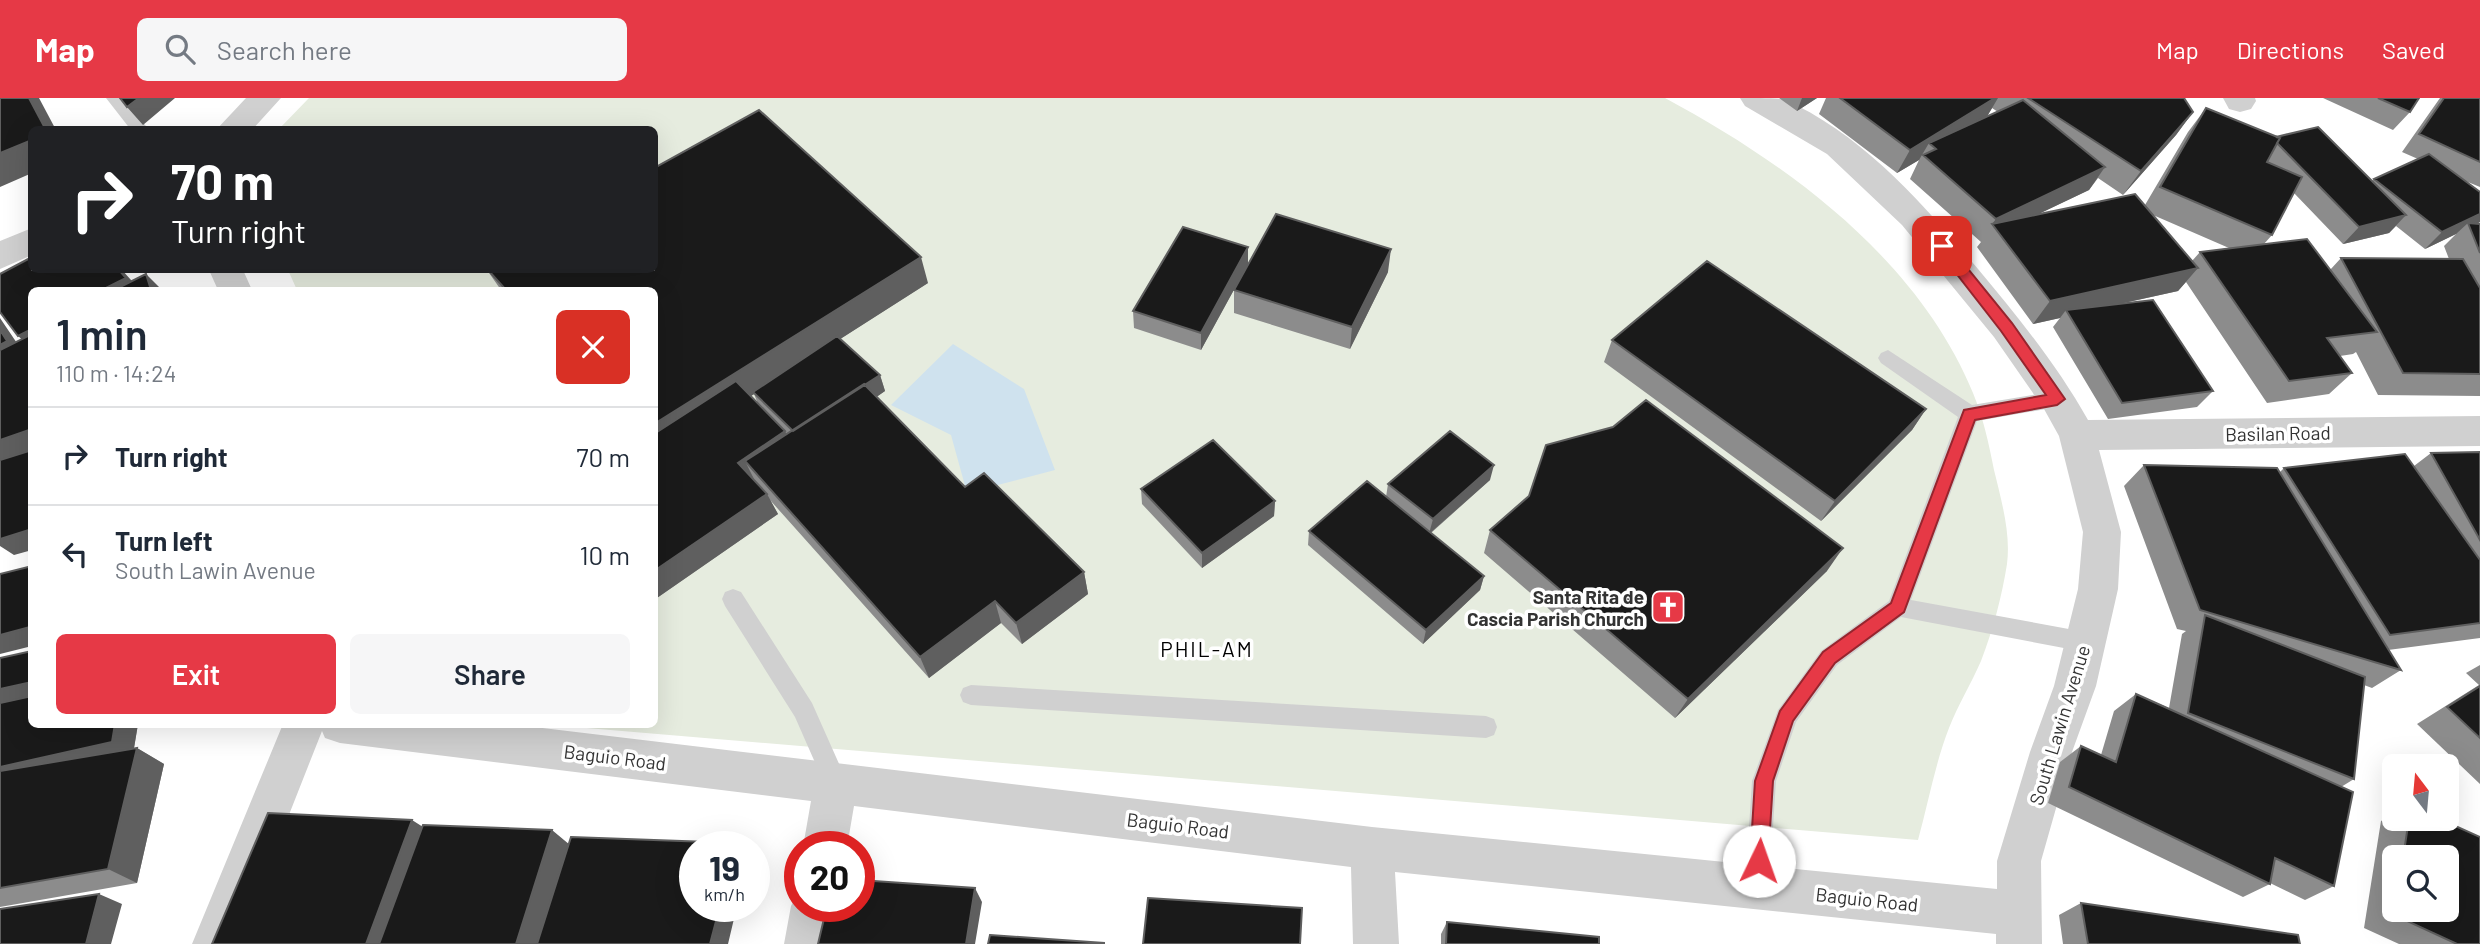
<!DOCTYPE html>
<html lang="en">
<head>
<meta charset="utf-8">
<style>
	body { margin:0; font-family:Barlow,sans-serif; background:#f6f6f7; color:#1f2937; height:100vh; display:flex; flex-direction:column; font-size:26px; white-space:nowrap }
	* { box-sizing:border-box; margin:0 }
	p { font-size:23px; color:#747a83 }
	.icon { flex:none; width:38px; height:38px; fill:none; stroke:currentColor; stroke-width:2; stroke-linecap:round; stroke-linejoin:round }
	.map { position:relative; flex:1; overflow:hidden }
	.sheet { position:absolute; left:28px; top:189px; width:630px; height:441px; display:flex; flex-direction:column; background:#fff; border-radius:10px; box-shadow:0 7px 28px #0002 }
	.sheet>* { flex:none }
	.hud { position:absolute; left:28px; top:28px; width:630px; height:147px; border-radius:10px; box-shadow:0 7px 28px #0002; background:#202124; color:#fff; overflow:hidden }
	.needle { width:46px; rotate:344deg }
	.fabs { position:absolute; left:2382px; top:656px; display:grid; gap:14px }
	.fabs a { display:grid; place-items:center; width:77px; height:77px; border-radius:10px; background:#fff; box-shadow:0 7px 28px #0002; font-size:35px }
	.speed { position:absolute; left:679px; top:733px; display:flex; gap:14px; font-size:35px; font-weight:700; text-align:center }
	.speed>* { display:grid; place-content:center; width:91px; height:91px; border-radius:50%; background:#fff; box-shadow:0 7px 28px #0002; line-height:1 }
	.speed small { font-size:18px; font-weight:400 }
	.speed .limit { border:10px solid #d22; background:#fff; color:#111 }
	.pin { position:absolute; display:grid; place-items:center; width:60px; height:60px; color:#fff; margin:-30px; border-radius:14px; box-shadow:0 4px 10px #0006 }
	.me { position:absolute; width:77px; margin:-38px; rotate:3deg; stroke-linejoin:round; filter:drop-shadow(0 0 5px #0008) }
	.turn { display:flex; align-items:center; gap:24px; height:147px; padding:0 28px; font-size:32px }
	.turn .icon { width:91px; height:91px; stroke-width:2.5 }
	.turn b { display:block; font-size:49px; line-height:60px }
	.round { display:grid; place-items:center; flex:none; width:74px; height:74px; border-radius:10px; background:#f6f6f7 }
	.overview { display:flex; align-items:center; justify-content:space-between; height:119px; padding:0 28px }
	h1 { font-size:42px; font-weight:600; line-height:52px }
	.cta { display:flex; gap:14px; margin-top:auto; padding:14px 28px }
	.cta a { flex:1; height:80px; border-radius:10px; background:#e63946; color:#fff; font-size:28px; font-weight:600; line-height:80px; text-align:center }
	.cta a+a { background:#f6f6f7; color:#1f2937 }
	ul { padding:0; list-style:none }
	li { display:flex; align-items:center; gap:21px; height:98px; padding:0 28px; border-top:2px solid #e0e1e3 }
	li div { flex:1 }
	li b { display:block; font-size:26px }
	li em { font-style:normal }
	header { display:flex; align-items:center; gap:42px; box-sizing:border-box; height:98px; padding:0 35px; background:#e63946; color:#fff }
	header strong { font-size:33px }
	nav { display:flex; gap:38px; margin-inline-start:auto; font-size:24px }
	.search { width:490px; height:63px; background:#f6f6f7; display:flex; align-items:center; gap:18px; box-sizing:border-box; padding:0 24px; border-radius:10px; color:#747a83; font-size:26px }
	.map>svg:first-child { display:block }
	.green { fill:#e6ecdf }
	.water { fill:#cfe2ee }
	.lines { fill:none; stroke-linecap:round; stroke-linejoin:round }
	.lane { fill:#d0d0d0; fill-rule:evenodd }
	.street { fill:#d0d0d0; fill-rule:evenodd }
	.wall { fill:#8c8c8c; fill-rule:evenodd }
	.shaded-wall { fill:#5f5f5f }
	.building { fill:#1a1a1a; stroke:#5f5f5f; stroke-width:2 }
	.route { fill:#e63946; stroke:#96252e; stroke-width:2 }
	.labels { text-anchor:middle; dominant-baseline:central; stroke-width:7; stroke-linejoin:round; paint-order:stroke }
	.street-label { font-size:19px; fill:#333; stroke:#fff }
	.poi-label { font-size:19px; font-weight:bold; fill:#333; stroke:#fff; text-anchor:end }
	.neighbourhood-label { font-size:21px; letter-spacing:2px; fill:#000; stroke:#fff }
</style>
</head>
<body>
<header>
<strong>Map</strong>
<div class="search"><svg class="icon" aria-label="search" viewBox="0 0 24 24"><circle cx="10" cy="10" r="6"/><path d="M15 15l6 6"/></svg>Search here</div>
<nav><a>Map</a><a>Directions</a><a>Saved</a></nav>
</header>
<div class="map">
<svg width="2480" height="846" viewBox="0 0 2480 846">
	<rect width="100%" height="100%" fill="#fff"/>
	<path class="green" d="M309,0H1665C1788,66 1918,161 1973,295C1983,319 1989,346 1994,372C2001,401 2011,435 2007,466C2002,498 1993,532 1981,563C1971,586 1958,607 1949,630C1935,666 1928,706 1918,742L551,627L654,626V192H297L288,172H654V32H278Z"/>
	<path class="water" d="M953,246L1024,291L1055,372L967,395L951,337L891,307Z"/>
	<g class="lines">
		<path class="lane" d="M106,0H124L149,32H131Z
			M1888,252L1972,307L2057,293L2064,295L2067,301L2064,307L2057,309L1977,323L1911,502L2085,534L2093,537L2096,544L2093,551L2085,554L1901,519L1837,567L1796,624L1776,683L1769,790L1766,799L1757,802L1748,799L1745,790L1752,683L1778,612L1821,553L1889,503L1958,319L1881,265L1878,260L1881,255Z
			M733,491L741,494L812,605L848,686L844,694L836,697L828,694L795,619L725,508L722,501L725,494Z
			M971,587L1486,618L1494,621L1497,629L1494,637L1486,640L971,607L963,604L960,597L963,590Z"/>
		<path class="street" d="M246,0H281L252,32H216Z
			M1740,0C1753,0 1772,0 1783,1C1863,36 1923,106 1978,171C2018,219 2057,267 2088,322L2480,318V348L2099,352L2121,434L2118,491L2096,588L2072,654L2041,763L2042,846H1996V836L1395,774L1399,846H1353L1351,769L854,708L847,749H803L811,703L340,645L325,640L322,633L238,846H192L283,626H509L1372,729L1997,791V763L2030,654L2054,588L2078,491L2083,434L2059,338L2044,311L1994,239L1902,127L1827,56L1745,8Z
			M2223,0H2255L2256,3L2251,11L2240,14L2229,11Z
			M32,130V157L0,171V143Z
			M209,172H243L252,192H218Z
			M800,791V808H836L830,846H784L791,808Z"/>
	</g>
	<path class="wall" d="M1779,0H1817L1797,13Z
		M1826,0H2184L2193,14L2176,37L2123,97L2098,80L2089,92L2038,116L2145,107L2188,34L2206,10L2372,83L2374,81L2418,61L2402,54L2440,0H2480V89L2463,82L2480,94V124L2477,126H2480V298L2378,297L2356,254L2353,256L2340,258L2352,275L2329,296L2267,305L2186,184L2178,193L2124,205L2213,293L2197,309L2108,321L2053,229L2060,220L2033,226L1977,149L1981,144L1910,81L1919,62L1897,75L1819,16ZM1992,10L1998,14L1987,18ZM2293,94L2343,146L2389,135L2396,128L2425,151L2456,136L2444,148L2449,161L2341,160L2330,172L2264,146L2272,137ZM2153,117L2229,150L2200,154L2192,163Z
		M2323,0H2419L2410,14L2393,32Z
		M1248,149V166L1201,252L1134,230L1133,213Z
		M487,172H654L928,185L840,241L880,277L885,293L876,299L965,389L1084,474L1088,496L1022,546L1001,525L929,580L770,402L778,416L654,502V192H501ZM754,296L758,306L751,298Z
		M1388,174L1350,251L1234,215V192Z
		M1612,242L1926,311L1912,332L1821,423L1604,264Z
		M2480,354V540L2388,552L2401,572L2372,590L2364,587L2354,681L2341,689L2334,788L2305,802L2270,785V786L2243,799L2048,705L2060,664L2081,648L2101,657L2114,613L2136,596L2169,610L2182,536L2186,533L2177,531L2124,388L2144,367L2280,374L2284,370L2414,368L2431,355Z
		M1490,382L1431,435L1484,478L1480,492L1423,546L1308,447L1309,433L1386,399L1388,386Z
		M1141,391L1275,403L1274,418L1202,470L1142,406Z
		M1490,432L1827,473L1675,620L1484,455Z
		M0,560L32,626H138L134,650H137L164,666L137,785L0,809Z
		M2480,567V686L2417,626L2479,587L2466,575Z
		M2394,716V721H2440L2480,846H2399L2364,830L2381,723ZM2394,760H2446V812H2394Z
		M2081,805L2300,846H2063L2059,817Z
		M1447,824L1599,846H1441V836Z"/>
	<path class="shaded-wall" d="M29,0H39L56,32H46Z
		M139,0H175L143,27L127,9Z
		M1802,0H1817L1797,13Z
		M1995,0H1998L1985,22L1929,45L1919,62L1897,75L1910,52Z
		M2193,14L2176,37L2123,97L2141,73Z
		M32,42V75L0,89V55Z
		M2105,69L2089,92L1999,135L1992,126L1996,121Z
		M2480,116V124L2470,129L2468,125L2456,136L2425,151L2442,134Z
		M2406,117L2389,135L2343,146L2359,129Z
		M1248,149V166L1201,252V235Z
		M1391,151L1388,174L1350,251L1352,229Z
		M921,159L928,185L654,360V326Z
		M2198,170L2178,193L2069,217L2066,212L2060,220L2033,226L2050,203Z
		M119,172H122L140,192H102Z
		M146,176L162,192H151Z
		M0,220L27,260L0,274Z
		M32,231V250L18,238Z
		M880,277L885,293L803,351L795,335Z
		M1926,311L1912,332L1821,423L1835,403Z
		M32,331V361L0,373V342Z
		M785,333L795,354L745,363L754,381L749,385L738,365Z
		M1494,367L1490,382L1429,436L1433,421Z
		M767,396L778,416L654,502V473Z
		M1275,403L1274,418L1202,470V455Z
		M32,431V452L14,457L0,448V441Z
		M1843,450L1827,473L1675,620L1688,601Z
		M1084,474L1088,496L1022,546L1016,525Z
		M1484,478L1480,492L1423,546L1426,532Z
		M995,503L1001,525L929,580L920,559Z
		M32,517V548L0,556V537Z
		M32,584V602L0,609V591Z
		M115,626H138L133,656L0,686V669Z
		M137,650L164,666L137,785L108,771Z
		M412,722L434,736L394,846H366Z
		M552,732L570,747L539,846H516Z
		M975,790L982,804L975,846H966Z
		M99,796L122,806L111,846H86Z
		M720,808H737L728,846H710Z"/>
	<path class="building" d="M0,0H29L46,32H32V42L0,55Z
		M120,0H139L127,9Z
		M1840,0H1995L1910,52Z
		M2028,0H2184L2193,14L2141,73Z
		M2378,0H2419L2410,14Z
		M2444,0H2480V64L2419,36Z
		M2023,2L2105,69L1996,121L1923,57L1936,51L1929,45Z
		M2206,10L2280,40L2267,64L2302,79L2272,137L2160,89Z
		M759,12L921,159L654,326V192H506L488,172H654V70Z
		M2318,29L2406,117L2359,129L2277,45L2280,40L2276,39Z
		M2429,56L2480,94V116L2442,134L2374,81Z
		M2135,96L2198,170L2050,203L1992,126Z
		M1276,116L1391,151L1352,229L1234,192Z
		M2468,125L2480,126V155Z
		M1183,129L1248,149L1201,235L1133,213Z
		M2307,141L2377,234L2327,240L2352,275L2289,283L2200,154Z
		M32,159V172H119L126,180L102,192H32V231L18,238L0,214V176Z
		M2341,160L2463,161L2480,190V276L2403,275Z
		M1707,163L1926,311L1835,403L1612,242Z
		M146,176L151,192H114Z
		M2153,202L2213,293L2122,305L2066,212Z
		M0,232L7,243L0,247Z
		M32,236V331L0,342V252Z
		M837,238L880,277L793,333L753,294Z
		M736,283L785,333L738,365L767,396L654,473V336Z
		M864,286L965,389L984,375L1084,474L1016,525L995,503L920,559L745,363Z
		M1646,302L1843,450L1688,601L1490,432L1529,398L1546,347L1613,329Z
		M1450,333L1494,367L1433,421L1388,386Z
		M1213,342L1275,403L1202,455L1141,391Z
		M32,352V431L0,441V362Z
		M2480,354V442L2431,355Z
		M2405,356L2480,462V525L2390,537L2284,370Z
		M2144,367L2277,370L2401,572L2200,512Z
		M1367,383L1484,478L1426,532L1309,433Z
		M32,468V517L30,529L0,537V476Z
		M2205,517L2365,579L2354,681L2188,615Z
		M32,553V584L0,591V560Z
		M2480,588V640L2447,609Z
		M2136,596L2353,694L2334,788L2275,760L2270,786L2069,689L2081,648L2116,664Z
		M32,598V626H115L112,644L0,669V605Z
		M137,650L108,771L0,790V673Z
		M268,715L412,722L366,846H212Z
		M2409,721H2440L2480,739V846H2457L2394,817L2395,812H2446V760H2403Z
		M423,727L552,732L516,846H379Z
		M571,739L736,745L735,749H695V808H720L710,846H537Z
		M859,782L975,790L966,846H818L827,808H859Z
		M99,796L86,846H0V811Z
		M1148,800L1302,810L1300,846H1143Z
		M2081,805L2298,837L2300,846H2088Z
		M1447,824L1599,839V846H1446Z
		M990,837L1104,845V846H988Z"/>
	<path class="route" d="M1942,143L1947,145L2012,225L2065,301L2057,307L1975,322L1904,514L1835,565L1793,623L1773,683L1768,763L1765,770L1759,772L1752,770L1750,763L1755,683L1780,613L1823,554L1891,505L1964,312L2046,297L2001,233L1938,152L1936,148Z"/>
	<defs>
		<symbol id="church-square" viewBox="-11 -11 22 22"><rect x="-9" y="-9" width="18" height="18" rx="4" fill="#e63946" stroke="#fff"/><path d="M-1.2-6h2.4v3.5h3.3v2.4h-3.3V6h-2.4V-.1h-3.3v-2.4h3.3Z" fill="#fff"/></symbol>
	</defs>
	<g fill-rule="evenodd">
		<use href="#church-square" x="1649" y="490" width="38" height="38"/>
	</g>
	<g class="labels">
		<g class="street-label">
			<text transform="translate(2278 335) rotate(-1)">Basilan Road</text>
			<text transform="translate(2059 627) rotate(-73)">South Lawin Avenue</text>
			<text transform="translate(615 659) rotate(7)">Baguio Road</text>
			<text transform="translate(1178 727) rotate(7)">Baguio Road</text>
			<text transform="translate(1867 801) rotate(6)">Baguio Road</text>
		</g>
		<g class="poi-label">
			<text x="1644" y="498">Santa Rita de<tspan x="1644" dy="22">Cascia Parish Church</tspan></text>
		</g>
		<g class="neighbourhood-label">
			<text x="1207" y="550">PHIL-AM</text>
		</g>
	</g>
</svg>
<div class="fabs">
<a><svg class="needle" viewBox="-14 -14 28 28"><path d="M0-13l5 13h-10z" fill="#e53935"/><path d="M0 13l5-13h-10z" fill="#747a83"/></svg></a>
<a><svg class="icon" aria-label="search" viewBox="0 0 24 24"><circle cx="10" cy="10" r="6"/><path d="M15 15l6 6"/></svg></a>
</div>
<div class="speed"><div>19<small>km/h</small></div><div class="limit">20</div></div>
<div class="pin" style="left:1942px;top:148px;background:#d93025"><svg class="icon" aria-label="arrive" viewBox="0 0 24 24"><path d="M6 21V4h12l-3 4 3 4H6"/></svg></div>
<svg class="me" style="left:1759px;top:763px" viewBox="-20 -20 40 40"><circle r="19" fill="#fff"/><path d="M0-13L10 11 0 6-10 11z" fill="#e63946"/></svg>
<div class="hud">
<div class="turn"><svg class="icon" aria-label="right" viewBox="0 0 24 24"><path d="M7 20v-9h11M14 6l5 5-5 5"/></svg><div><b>70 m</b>Turn right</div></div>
</div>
<section class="sheet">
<div class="overview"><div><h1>1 min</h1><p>110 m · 14:24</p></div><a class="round" style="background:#d93025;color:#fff"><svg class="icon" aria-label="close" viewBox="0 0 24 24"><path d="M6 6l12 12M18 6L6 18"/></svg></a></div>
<ul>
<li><svg class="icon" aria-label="right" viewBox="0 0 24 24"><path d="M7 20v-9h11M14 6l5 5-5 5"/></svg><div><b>Turn right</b></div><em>70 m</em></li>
<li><svg class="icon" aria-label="left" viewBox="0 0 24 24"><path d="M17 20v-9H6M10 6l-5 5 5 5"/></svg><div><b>Turn left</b><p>South Lawin Avenue</p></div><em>10 m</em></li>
</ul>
<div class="cta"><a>Exit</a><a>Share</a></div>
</section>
</div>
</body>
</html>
